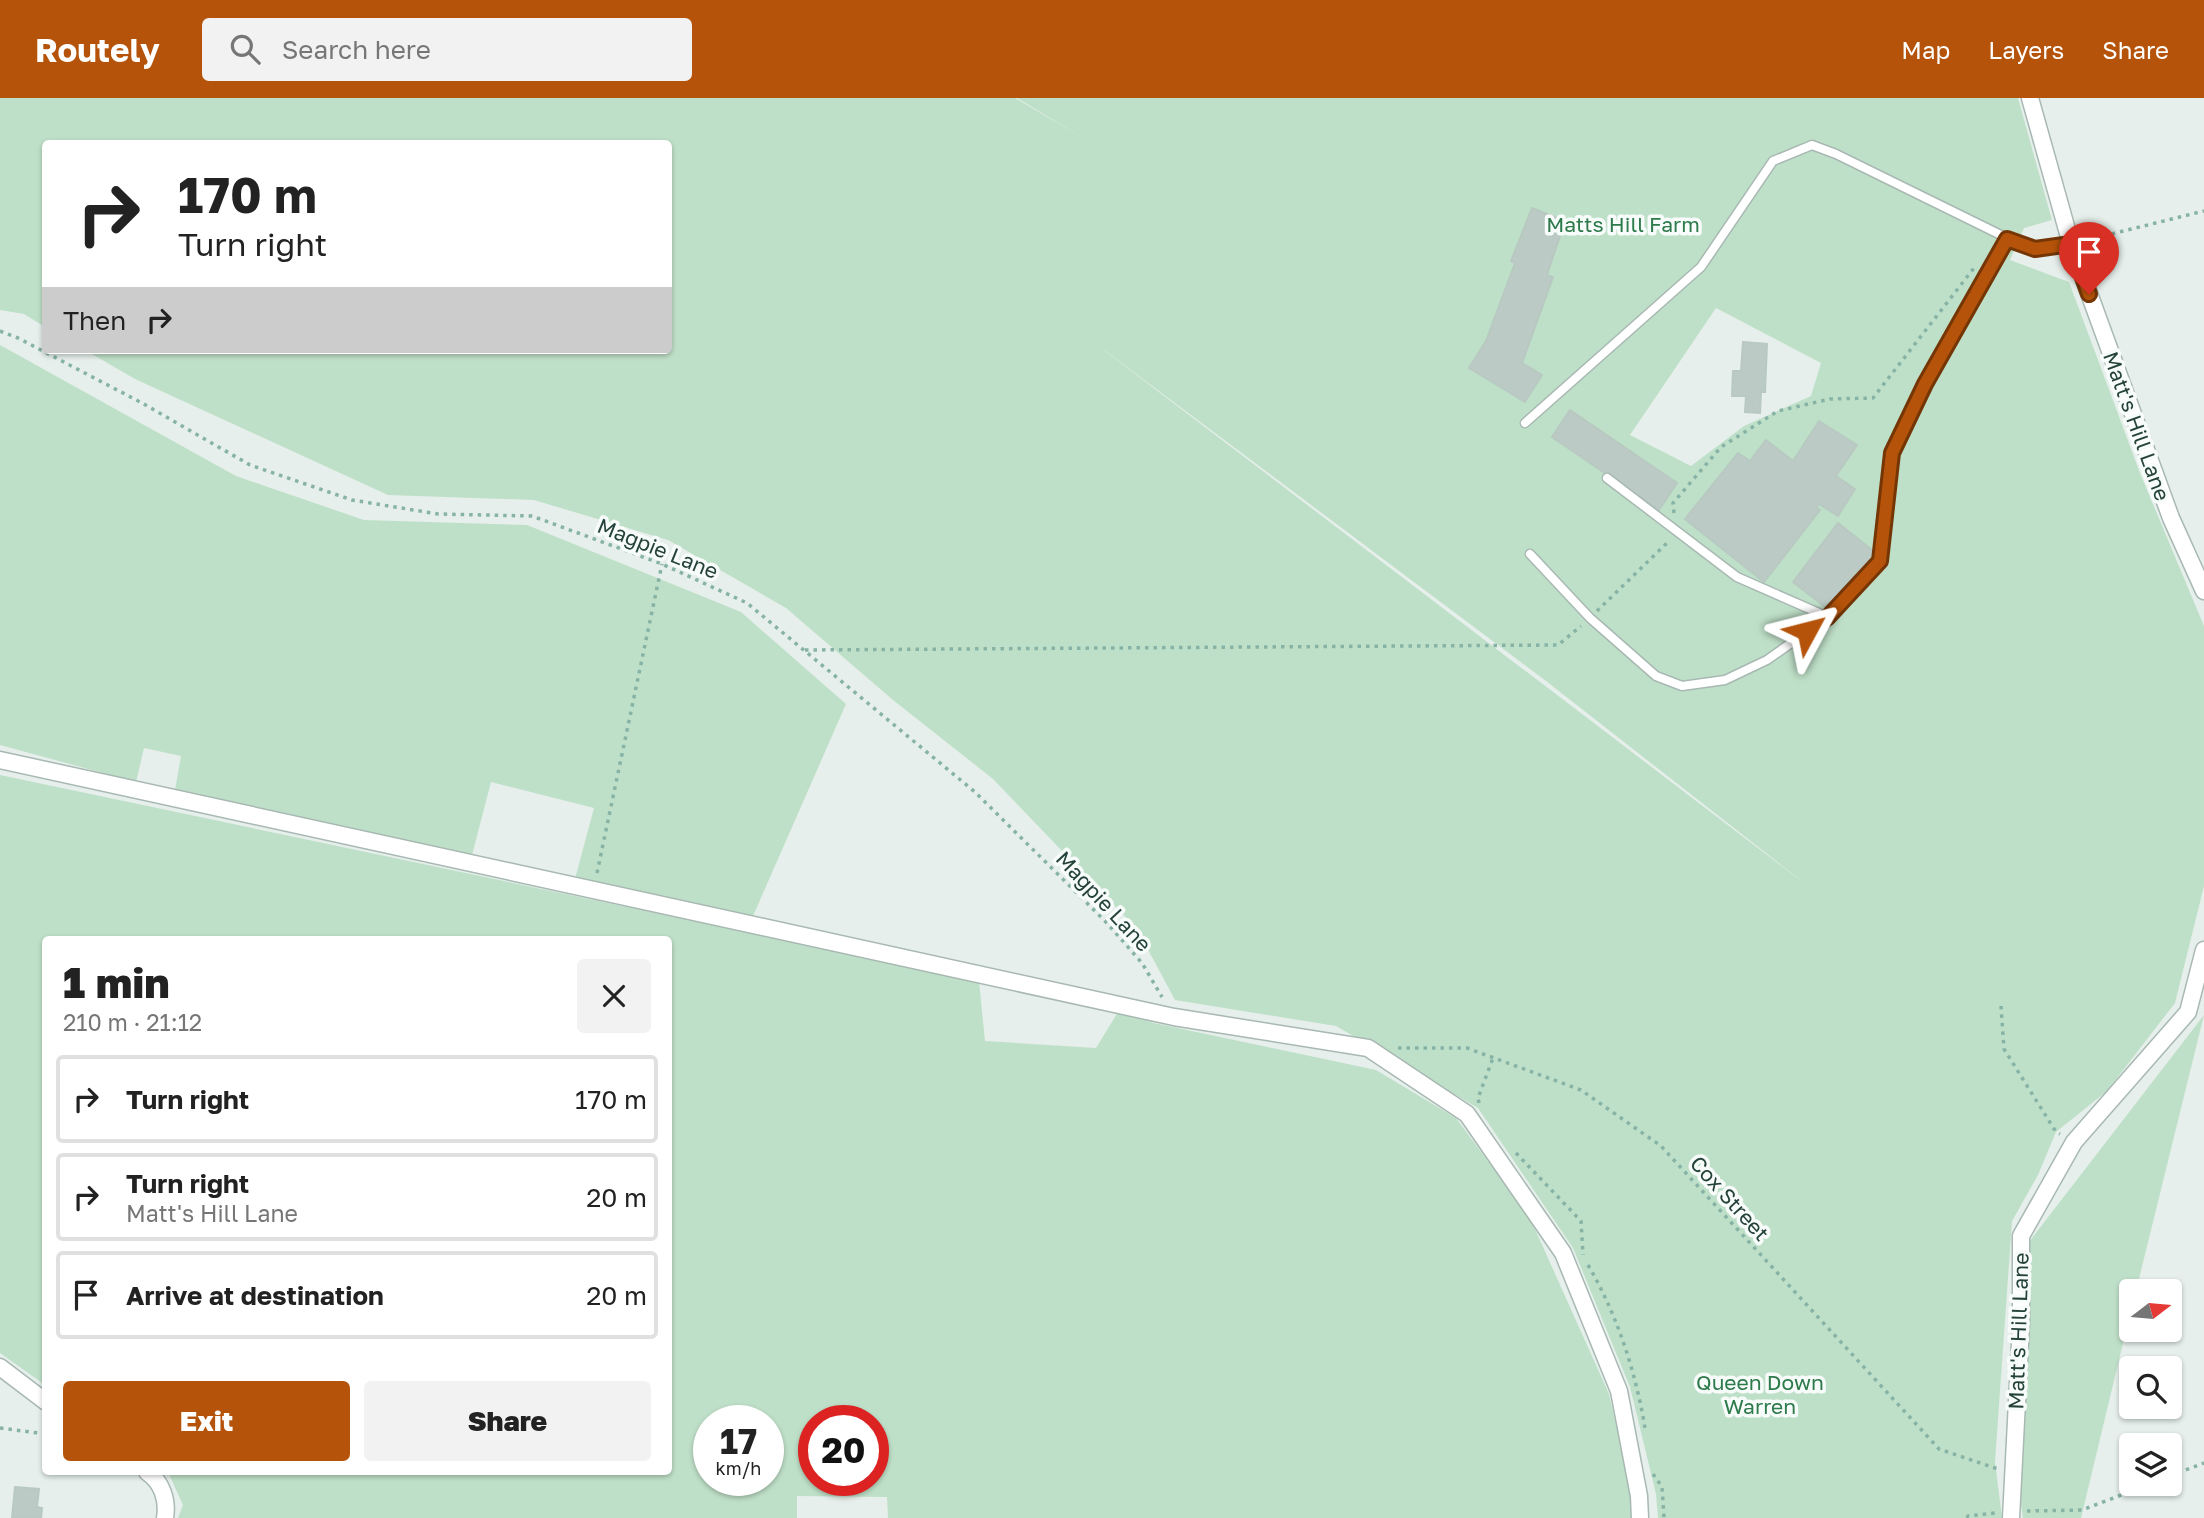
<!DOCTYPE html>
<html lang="en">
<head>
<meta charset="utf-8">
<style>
	body { margin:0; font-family:"Golos Text",sans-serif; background:#f2f2f2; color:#222; height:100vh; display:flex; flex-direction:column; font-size:26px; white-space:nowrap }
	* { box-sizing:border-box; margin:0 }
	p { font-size:23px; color:#767676 }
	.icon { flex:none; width:38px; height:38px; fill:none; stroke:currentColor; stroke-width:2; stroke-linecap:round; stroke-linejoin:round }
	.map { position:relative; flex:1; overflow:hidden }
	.sheet { position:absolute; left:42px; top:838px; width:630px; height:539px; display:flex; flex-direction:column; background:#fff; border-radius:7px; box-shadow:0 2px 5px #0004 }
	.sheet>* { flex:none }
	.top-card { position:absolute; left:42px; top:42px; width:630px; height:214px; border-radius:7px; box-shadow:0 2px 5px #0004; background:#fff; color:#222; overflow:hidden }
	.needle { width:46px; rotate:74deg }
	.controls { position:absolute; left:2119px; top:1181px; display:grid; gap:14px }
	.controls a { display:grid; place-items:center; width:63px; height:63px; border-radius:7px; background:#fff; box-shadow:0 2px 5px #0004; font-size:35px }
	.speed { position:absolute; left:693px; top:1307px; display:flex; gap:14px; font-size:35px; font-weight:700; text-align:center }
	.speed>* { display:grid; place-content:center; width:91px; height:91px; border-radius:50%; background:#fff; box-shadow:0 2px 5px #0004; line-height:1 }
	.speed small { font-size:18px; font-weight:400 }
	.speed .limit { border:10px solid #d22; background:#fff; color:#111 }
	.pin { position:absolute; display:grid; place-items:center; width:60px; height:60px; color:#fff; margin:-72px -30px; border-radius:50% 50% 50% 0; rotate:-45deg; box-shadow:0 0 7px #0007 }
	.pin .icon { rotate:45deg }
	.me { position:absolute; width:77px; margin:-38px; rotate:52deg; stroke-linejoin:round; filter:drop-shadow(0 0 5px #0008) }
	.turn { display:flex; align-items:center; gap:24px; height:147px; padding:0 21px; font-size:32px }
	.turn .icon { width:91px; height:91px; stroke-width:2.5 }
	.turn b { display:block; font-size:49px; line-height:60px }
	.then { display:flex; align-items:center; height:66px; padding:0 21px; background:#0003; gap:14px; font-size:26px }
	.round { display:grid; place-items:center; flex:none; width:74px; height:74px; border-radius:7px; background:#f2f2f2 }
	.overview { display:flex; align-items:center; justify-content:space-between; height:119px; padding:0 21px }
	h1 { font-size:42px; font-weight:800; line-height:52px }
	.primary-button { display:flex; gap:14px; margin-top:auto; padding:14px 21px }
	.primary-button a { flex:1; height:80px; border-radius:7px; background:#b45309; color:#fff; font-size:28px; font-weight:800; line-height:80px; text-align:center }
	.primary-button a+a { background:#f2f2f2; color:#222 }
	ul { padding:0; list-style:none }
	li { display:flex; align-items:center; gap:21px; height:88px; margin:0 14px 10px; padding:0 7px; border:4px solid #e0e0e0; border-radius:7px }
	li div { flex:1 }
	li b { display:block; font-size:26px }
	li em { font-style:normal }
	header { display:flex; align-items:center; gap:42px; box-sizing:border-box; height:98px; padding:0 35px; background:#b45309; color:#fff }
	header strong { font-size:33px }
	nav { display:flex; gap:38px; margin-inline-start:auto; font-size:24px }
	.search { width:490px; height:63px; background:#f2f2f2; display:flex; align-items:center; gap:18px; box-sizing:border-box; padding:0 24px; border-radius:7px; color:#767676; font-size:26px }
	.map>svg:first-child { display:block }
	.green { fill:#bfe0c8; fill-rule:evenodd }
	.building { fill:#bbcac4; stroke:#b8c9c2; stroke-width:2 }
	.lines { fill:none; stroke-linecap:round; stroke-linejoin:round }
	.service-casing { stroke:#a8b8b2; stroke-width:11 }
	.minor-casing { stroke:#a8b8b2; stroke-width:19 }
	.path { stroke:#86b3a5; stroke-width:3.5; stroke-dasharray:3.5 5; stroke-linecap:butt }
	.service { stroke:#fff; stroke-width:8 }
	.minor { stroke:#fff; stroke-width:16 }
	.route-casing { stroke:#753606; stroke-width:18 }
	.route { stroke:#b45309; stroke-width:12 }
	.labels { text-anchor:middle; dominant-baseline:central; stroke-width:7; stroke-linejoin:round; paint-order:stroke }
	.park-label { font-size:21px; fill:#2d7a4b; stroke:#f7fbf9 }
	.street-label { font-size:21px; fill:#24423a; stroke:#f7fbf9 }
</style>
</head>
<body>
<header>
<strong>Routely</strong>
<div class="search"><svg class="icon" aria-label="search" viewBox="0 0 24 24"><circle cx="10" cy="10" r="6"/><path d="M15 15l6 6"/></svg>Search here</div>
<nav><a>Map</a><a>Layers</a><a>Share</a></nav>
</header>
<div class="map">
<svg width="2204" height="1420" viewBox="0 0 2204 1420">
	<rect width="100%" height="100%" fill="#e6efeb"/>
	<path class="green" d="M0,0H1015L1083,40L1017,0H2018L2052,122L2024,130L2010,162L2069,184L2140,375L2204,528V788L2175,905L2107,993L2056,1034L2038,1077L2012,1123L1995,1364L2002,1420H1658L1656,1396L1630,1289L1573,1150L1478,1010L1336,928L1175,902L1137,831L993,681L893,602L786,510L668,442L534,402L388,397L135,281L85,252H668V46H46L45,229L24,216L0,212ZM1716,210L1821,265L1811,298L1744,328L1691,368L1630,337ZM1104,252L1546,583L1808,788L1105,253Z
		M0,247L236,378L364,422L527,427L741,514L846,606L753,818L575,781L594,710L491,684L472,757L175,692L181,658L144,650L136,684L0,647Z
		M0,677L979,883L985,943L1096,950L1118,914L1154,925L1376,972L1456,1020L1530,1120L1609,1296L1632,1395L1633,1420H888L887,1399L797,1398V1420H178L183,1407L168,1374H668V842H46L45,1287L0,1255ZM709,1323H768V1382H709ZM814,1323H873V1382H814Z
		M2204,917L2136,1193L2132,1194L2131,1212L2081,1420H2023L2016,1375L2029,1144Z"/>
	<path class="building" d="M1532,110L1565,123L1547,177L1553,179L1522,265L1542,277L1525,304L1469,270L1486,243L1515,165L1511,163Z
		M1743,244L1767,246L1765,294H1761L1760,315L1745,314L1746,298H1732L1733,273H1741Z
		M1570,312L1677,385L1659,412L1552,339Z
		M1819,323L1857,347L1836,378L1855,391L1838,418L1819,406L1816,409L1820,412L1764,484L1685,421L1738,355L1750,363L1766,342L1793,363Z
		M1838,425L1877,456L1832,514L1793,484Z
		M15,1389L39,1391L37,1409L42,1410L41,1420H12Z"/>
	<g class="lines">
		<defs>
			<path id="service" d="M1525,325L1701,169L1773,63L1812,47L1836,56L2007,140L2035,151L2071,146
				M1607,380L1737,479L1828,519
				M1530,456L1590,520L1656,578L1682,588L1725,582L1767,562L1828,519L1880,463L1892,355L1925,286L2007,140"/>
			<path id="minor" d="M2030,0L2071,146L2171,420L2204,493
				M0,662L1174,919L1368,950L1467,1016L1563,1155L1619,1293L1639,1398L1640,1420
				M0,1269L46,1304
				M147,1374C162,1384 168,1402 165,1420
				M2011,1420L2021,1226V1138L2074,1044L2188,914L2204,852"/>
		</defs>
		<use href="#service" class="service-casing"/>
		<use href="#minor" class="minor-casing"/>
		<path class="path" d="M2087,142L2204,113
			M0,233L18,240L142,305L250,367L352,402L438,416L532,418L662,466L747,505L975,694L1105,823L1142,865L1162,899
			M1674,415L1673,405L1721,349L1778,313L1830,301L1873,300L1974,170
			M1597,513L1669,443
			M805,552L1558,547L1581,528
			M597,775L662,466
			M2001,908L2004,951L2056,1034L2060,1036
			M1398,950H1467L1581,992L1661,1048L1939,1351L1998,1371
			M1479,1005L1478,1000L1493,960
			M1516,1055L1581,1123L1583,1157
			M1588,1167C1617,1216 1636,1275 1645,1330
			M0,1330L46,1336
			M1653,1376L1662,1389L1664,1420
			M2170,1378L2204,1365
			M2027,1413L2082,1412L2150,1386
			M1967,1420L1968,1418L1995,1415"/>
		<use href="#service" class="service"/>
		<use href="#minor" class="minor"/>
	</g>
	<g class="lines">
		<defs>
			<path id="route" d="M1807,533L1828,519L1880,463L1892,355L1925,286L2007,141L2035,151L2071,146L2089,196"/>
		</defs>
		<use href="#route" class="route-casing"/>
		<use href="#route" class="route"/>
	</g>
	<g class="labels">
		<g class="park-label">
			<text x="1623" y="126">Matts Hill Farm</text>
			<text x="1760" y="1284">Queen Down<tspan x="1760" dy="24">Warren</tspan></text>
		</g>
		<g class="street-label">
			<text transform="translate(2137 328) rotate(70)">Matt's Hill Lane</text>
			<text transform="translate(658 450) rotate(22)">Magpie Lane</text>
			<text transform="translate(1104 803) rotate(47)">Magpie Lane</text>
			<text transform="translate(1730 1100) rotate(48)">Cox Street</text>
			<text transform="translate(2018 1233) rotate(-88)">Matt's Hill Lane</text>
		</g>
	</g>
</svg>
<div class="controls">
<a><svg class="needle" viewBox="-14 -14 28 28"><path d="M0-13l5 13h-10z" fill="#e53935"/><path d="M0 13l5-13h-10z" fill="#767676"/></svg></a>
<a><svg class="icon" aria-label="search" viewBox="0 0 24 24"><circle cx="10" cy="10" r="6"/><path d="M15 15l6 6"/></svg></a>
<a><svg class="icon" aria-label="layers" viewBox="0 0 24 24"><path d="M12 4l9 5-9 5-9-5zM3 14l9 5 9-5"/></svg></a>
</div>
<div class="speed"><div>17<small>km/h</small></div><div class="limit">20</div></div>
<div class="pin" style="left:2089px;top:196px;background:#d93025"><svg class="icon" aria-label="arrive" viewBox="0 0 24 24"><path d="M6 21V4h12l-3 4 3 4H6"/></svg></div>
<svg class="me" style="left:1807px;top:533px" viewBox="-20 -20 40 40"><path d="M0-17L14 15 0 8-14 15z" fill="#b45309" stroke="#fff" stroke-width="4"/></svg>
<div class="top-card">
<div class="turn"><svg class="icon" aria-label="right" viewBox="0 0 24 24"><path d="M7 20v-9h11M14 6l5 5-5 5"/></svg><div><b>170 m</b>Turn right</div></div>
<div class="then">Then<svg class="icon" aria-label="right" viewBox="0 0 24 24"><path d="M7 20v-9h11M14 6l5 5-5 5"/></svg></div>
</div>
<section class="sheet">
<div class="overview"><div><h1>1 min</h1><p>210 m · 21:12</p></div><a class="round"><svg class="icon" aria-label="close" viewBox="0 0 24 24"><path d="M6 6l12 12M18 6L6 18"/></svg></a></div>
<ul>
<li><svg class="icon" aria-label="right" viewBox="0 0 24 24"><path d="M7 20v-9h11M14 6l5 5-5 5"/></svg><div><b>Turn right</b></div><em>170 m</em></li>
<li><svg class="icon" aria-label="right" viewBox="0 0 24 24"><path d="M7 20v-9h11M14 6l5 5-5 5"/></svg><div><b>Turn right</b><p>Matt's Hill Lane</p></div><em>20 m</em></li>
<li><svg class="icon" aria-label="arrive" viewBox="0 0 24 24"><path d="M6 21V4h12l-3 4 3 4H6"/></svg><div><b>Arrive at destination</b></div><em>20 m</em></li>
</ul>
<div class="primary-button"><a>Exit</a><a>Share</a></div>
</section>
</div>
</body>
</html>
